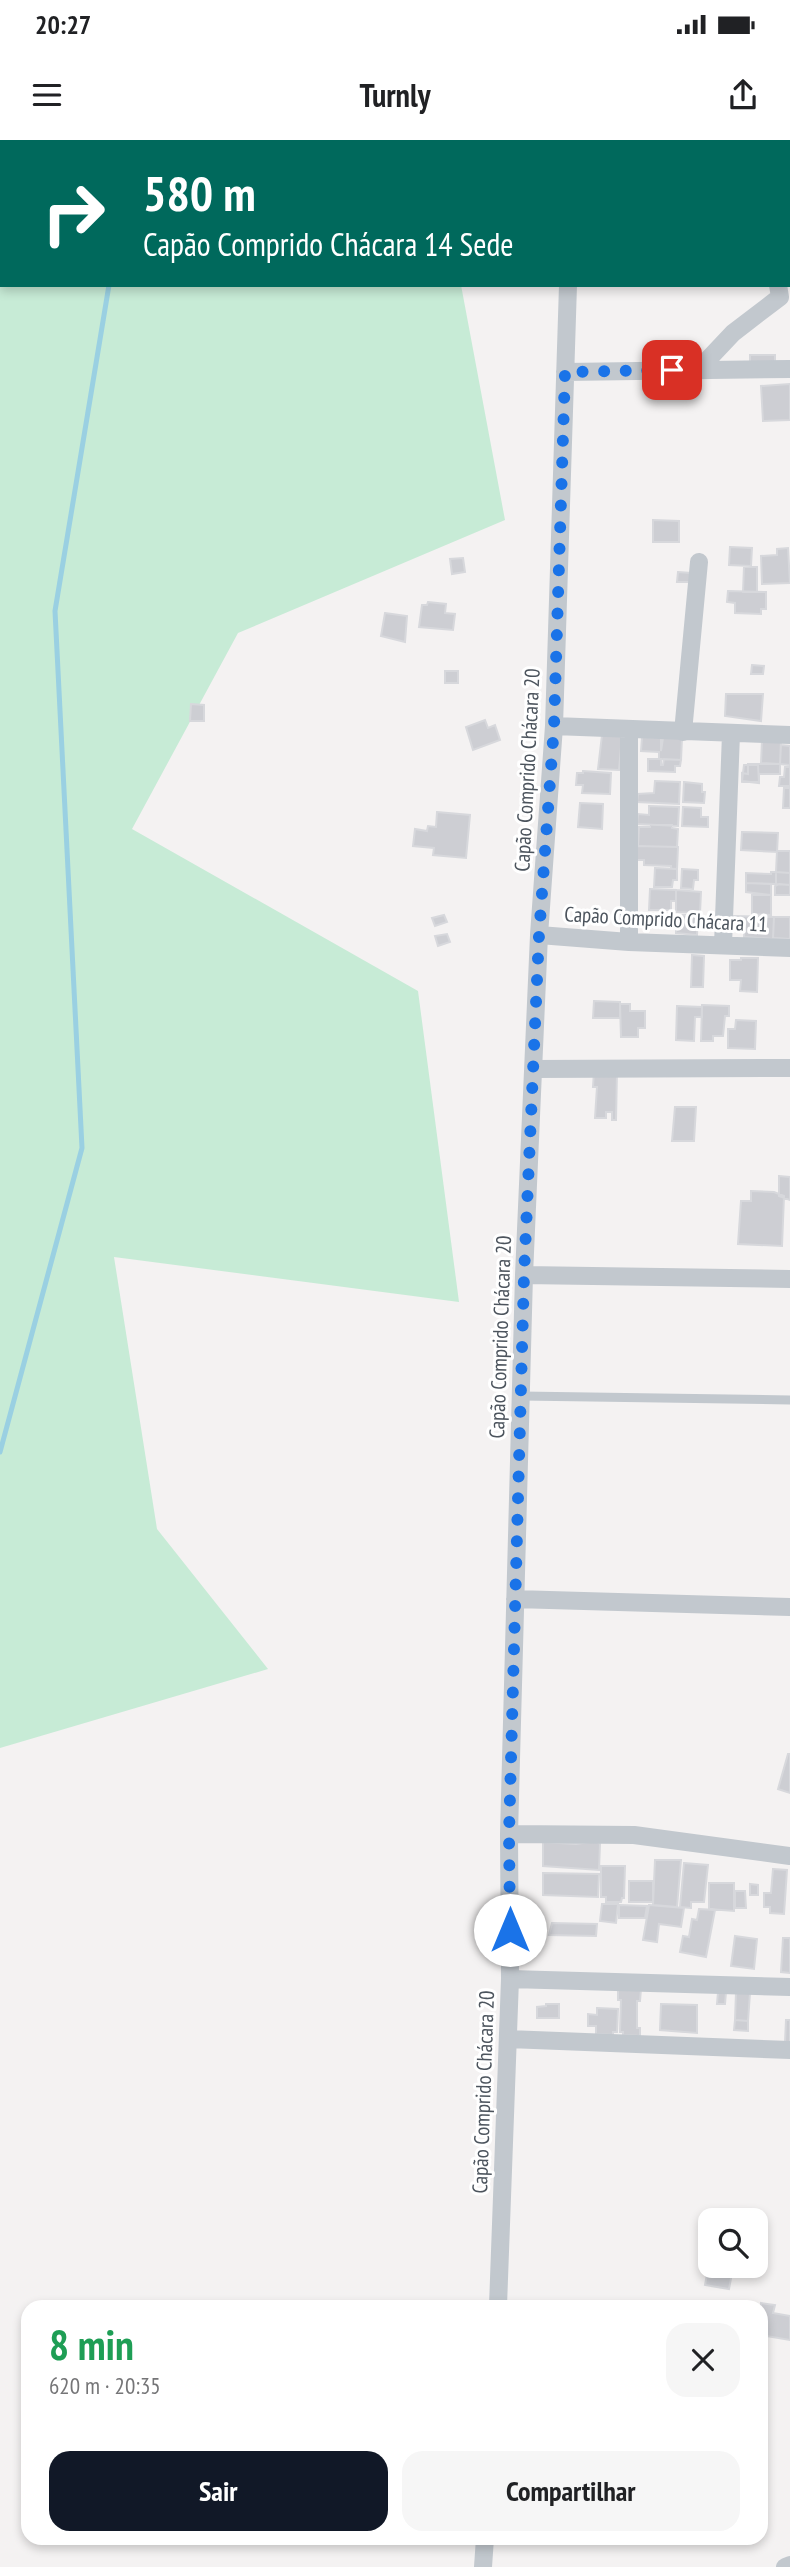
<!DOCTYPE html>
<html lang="pt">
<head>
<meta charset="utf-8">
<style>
	body { margin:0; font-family:"PT Sans Narrow",sans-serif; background:#f6f6f6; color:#202124; height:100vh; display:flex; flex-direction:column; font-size:26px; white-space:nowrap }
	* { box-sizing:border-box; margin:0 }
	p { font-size:23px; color:#757577 }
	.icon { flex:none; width:38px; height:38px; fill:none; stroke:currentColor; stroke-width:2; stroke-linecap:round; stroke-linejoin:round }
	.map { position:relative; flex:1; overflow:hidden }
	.panel { position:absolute; left:21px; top:2160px; width:747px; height:245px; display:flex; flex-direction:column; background:#fff; border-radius:21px; box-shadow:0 4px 10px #0003 }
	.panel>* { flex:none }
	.top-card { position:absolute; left:0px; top:0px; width:791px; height:147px; box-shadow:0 4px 10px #0003; background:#00695c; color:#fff; overflow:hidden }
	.buttons { position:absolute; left:698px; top:2068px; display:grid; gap:14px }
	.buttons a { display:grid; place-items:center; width:70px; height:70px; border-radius:14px; background:#fff; box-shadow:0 4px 10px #0003; font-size:35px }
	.pin { position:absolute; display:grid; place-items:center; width:60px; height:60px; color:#fff; margin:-30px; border-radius:14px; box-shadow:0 4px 10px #0006 }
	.me { position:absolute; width:77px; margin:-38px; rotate:0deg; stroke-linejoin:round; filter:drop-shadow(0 0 5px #0008) }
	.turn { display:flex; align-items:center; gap:24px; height:147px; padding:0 28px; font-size:32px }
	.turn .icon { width:91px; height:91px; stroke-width:2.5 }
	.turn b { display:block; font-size:49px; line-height:60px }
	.round { display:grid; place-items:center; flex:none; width:74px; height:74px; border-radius:21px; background:#f6f6f6 }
	.headline { display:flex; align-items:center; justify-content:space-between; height:119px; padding:0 28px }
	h1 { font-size:42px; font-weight:800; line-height:52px; color:#1e9e55 }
	.button { display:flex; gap:14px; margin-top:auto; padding:14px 28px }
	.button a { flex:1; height:80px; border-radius:21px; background:#111827; color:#fff; font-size:28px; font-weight:800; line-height:80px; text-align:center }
	.button a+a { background:#f6f6f6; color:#202124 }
	.status { display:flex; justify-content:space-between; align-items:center; height:49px; padding:0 35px; background:#fff; direction:ltr }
	.status svg { height:19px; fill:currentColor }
	header { display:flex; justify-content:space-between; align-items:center; height:91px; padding:0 28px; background:#fff; font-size:32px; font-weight:800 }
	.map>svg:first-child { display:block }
	.green { fill:#c7ebd6 }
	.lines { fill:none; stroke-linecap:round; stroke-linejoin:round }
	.stream { stroke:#9ad0e2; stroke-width:5 }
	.building { fill:#cdced3; stroke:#d7d8dc; stroke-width:2 }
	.lane { stroke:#c2c8ce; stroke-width:9 }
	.street { stroke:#c2c8ce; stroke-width:18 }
	.route { stroke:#1a73e8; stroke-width:12; stroke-dasharray:0 21.6 }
	.labels { text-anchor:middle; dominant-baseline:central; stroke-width:6; stroke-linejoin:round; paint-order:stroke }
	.street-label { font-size:21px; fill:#4c545d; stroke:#fff }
</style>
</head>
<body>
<div class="status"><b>20:27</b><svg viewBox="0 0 49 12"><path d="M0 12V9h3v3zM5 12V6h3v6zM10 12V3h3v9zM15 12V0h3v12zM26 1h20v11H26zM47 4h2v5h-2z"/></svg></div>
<header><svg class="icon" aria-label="menu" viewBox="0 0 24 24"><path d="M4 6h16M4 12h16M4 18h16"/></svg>Turnly<svg class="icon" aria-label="share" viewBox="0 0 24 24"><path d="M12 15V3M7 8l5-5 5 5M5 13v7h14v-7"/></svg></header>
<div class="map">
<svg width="790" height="2427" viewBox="0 0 790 2427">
	<rect width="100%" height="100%" fill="#f4f2f2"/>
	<path class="green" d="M0,0H435L2,2V145H461L505,380L238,493L132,689L418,851L459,1162L114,1117L157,1389L268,1529L0,1608Z"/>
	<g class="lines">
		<path class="stream" d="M132,2L133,0
			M0,1312L82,1008L55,471L109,145"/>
	</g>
	<path class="building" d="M750,215H775V226H750Z
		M790,244V280L763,281L761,246Z
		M653,380L679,381V402H653Z
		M730,407L752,408L751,426L729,425Z
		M788,408L790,443L762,444L761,416L777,415V409Z
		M463,418L465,432L452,434L450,419Z
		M744,427H757V452H743Z
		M678,432L691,433V442H677Z
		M728,451L766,452V469H761V474L735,473V463L727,462Z
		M428,462L446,464L445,473L455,474L453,490L419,487L422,465H427Z
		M385,473L407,476L405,502L381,496Z
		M752,525L764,526L763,534H751Z
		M445,531H458V543H445Z
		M726,554H763L761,581L725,576Z
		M191,564L204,565V581H190Z
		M485,580L488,588L495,585L500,600L473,610L466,587Z
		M602,595L622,596L619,630L598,629Z
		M642,597L661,598V611L663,598H682L681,620L659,619V612L641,611Z
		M762,600H781L780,624L761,623Z
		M781,605L790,606V625L780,624Z
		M648,619H661V625H663L664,619L681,620L680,626H675V632L648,631Z
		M748,624H780V634H759V642H742V633L748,634Z
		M744,625H758L759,643L742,641Z
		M785,627H790V646H779L780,637H784Z
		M583,631L611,633L610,654L582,653L583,645H576L577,633H583Z
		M655,641L680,642L679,664L637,662L638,654L654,653Z
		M684,642L702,644V652H705L704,663L683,662Z
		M784,648H790V668H783Z
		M580,663L603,664L602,689L578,687Z
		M649,666L679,667L678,686L637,684L638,674L649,675Z
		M683,667L701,668V677H708V687L682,686Z
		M437,672L470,675L466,718L433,715L434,708L413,706L415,689L427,691L428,686L436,687Z
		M650,685H672V688L678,689L677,707L638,706L639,687H650Z
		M742,692L778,693L777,712L741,710Z
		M637,706L678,707L677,729H671V726L644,725V720H637Z
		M777,711H790V733L776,732Z
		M655,728L677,729V740H673L672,747H654Z
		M682,729L698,730V740H694L693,749L681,748Z
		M771,732H776V744L746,743V733L771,734Z
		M776,732L790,733V745L776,744Z
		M746,743L771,744V755L746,752Z
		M779,744L790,745V755H775V746Z
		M650,749L676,750V761H671V770H649Z
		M676,750L701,752L700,773L676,772Z
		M752,755H771V775L752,774Z
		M444,775L447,782L435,786L432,778Z
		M676,775H698L697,795L676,793Z
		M734,776L774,777L773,799L744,797L745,785L733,784Z
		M774,777H790V799L773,798Z
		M447,794L450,802L438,806L435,796Z
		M692,815L704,816L703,847H691Z
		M741,818H758L757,852L740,851L741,840H730V820H741Z
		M594,861L620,862V878H593Z
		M620,864H630V871H645V888H638V897H621Z
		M702,865L729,866V876H725L723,896H713V901H701Z
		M677,866L702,867V877H695L694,901L676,900Z
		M736,880L756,881L755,909L728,908V889H735Z
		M594,931H617L616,980H612V972H606V978H595L597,947H593Z
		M675,967H696L694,1001H672Z
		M779,1036L790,1037V1060L779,1056Z
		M751,1051L774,1052L784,1056L782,1106L738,1104L741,1061H751Z
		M788,1614H790V1653L778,1649Z
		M596,1701L600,1704L599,1730L543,1726V1702L576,1704Z
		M655,1720H681L677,1767L653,1765Z
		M684,1723L708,1725L704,1762H691V1768L680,1767Z
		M601,1726H625L624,1758H622L621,1762H606V1757H601Z
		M773,1729L787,1730L784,1774L770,1773V1767H764V1753H771Z
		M543,1733L599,1734L598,1757L543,1755Z
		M629,1741H653V1762H629Z
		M709,1743H734V1771L709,1769Z
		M750,1744L758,1745V1755H750Z
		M735,1751H745L746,1768H735Z
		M602,1764H618L616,1783L600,1781Z
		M619,1765L647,1766L645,1778H619Z
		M649,1765L684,1768L681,1787L659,1784L657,1802L643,1800Z
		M699,1769L715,1770L706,1817L680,1812L683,1796L689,1797L692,1779L697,1780Z
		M552,1783L597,1784L596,1796L549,1795Z
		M735,1796L757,1799L754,1829L731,1826Z
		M783,1798H790V1833L781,1832Z
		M618,1848L641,1849L640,1861H637V1888H640V1896L623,1895V1892H620L621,1860H618Z
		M718,1852H726L725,1864H717Z
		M736,1852L750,1853L748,1881L735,1880Z
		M546,1864H559V1878H537V1867L546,1866Z
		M661,1864L697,1865V1893L660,1890Z
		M597,1868L618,1869L617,1892H613V1895L596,1894V1886H588V1874L597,1875Z
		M735,1880L748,1881V1891L734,1890Z
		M786,1880H790V1902H785Z
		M716,2129L732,2133L729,2149L705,2145L707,2134L714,2136Z
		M761,2163L775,2165L773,2173L790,2176V2200L761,2195Z"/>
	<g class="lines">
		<path class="lane" d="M521,1256L790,1260"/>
		<path class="street" d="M757,0V2
			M573,2V0
			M699,229L733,193L780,157L778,145
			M565,232L790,229
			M554,586L790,595
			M683,592L699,422
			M539,795L629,802L790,808
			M629,802V589
			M723,805L731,594
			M534,929L790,928
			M524,1135L790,1139
			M515,1459L790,1467
			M509,1694L634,1695L790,1716
			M510,1839L790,1847
			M508,1899L790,1910
			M498,2166L510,1839L509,1694L524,1135L539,795L554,586L568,145
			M483,2427L485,2398
			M785,2427L790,2425"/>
	</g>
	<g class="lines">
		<path class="route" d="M510,1790L509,1694L524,1135L539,795L554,586L565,232L672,230"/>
	</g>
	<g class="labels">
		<g class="street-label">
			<text transform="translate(527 630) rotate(-87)">Capão Comprido Chácara 20</text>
			<text transform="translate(666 779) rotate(3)">Capão Comprido Chácara 11</text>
			<text transform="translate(500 1197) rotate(-88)">Capão Comprido Chácara 20</text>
			<text transform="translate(483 1952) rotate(-88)">Capão Comprido Chácara 20</text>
		</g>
	</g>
</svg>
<div class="buttons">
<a><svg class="icon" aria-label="search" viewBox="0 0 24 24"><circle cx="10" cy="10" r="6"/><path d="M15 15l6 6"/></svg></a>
</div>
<div class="pin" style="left:672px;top:230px;background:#d93025"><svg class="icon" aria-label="arrive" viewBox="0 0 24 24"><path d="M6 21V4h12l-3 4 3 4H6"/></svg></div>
<svg class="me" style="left:510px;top:1790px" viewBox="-20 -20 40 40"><circle r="19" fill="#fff"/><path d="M0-13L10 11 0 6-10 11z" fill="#1a73e8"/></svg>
<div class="top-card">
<div class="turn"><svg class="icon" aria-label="right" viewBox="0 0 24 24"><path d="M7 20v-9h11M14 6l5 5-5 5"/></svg><div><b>580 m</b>Capão Comprido Chácara 14 Sede</div></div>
</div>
<section class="panel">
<div class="headline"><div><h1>8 min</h1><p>620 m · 20:35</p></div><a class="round"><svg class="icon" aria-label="close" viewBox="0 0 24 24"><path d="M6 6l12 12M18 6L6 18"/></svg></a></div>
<div class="button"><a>Sair</a><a>Compartilhar</a></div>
</section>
</div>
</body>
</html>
